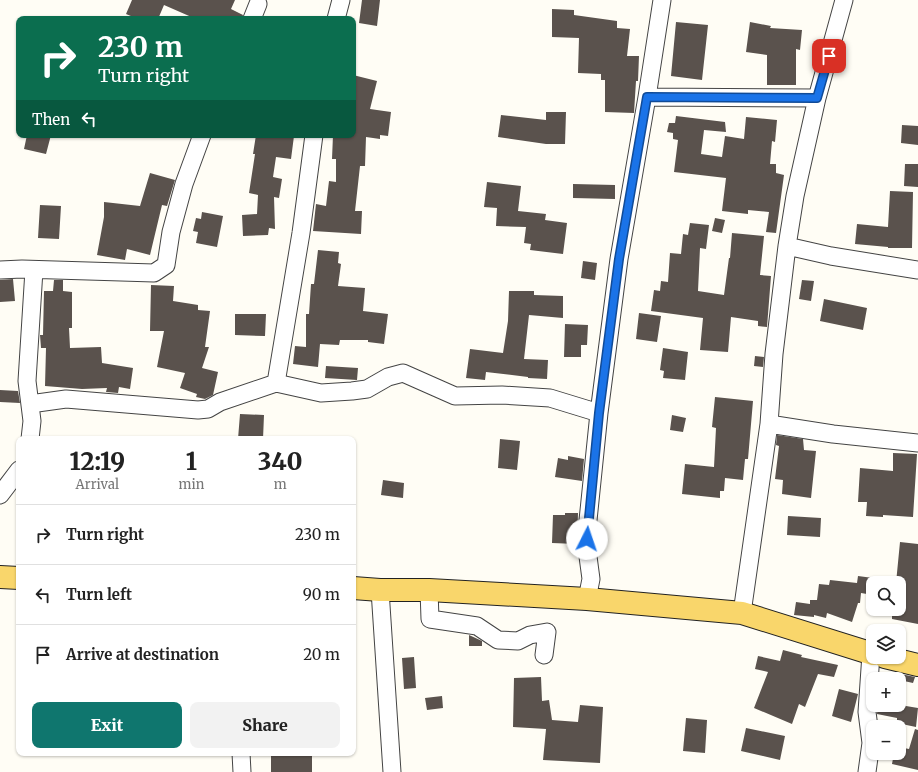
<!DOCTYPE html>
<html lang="en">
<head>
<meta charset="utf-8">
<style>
	body { margin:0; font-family:Merriweather,serif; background:#f2f2f2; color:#222; height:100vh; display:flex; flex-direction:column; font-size:15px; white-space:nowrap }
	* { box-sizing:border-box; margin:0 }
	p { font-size:13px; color:#767676 }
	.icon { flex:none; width:22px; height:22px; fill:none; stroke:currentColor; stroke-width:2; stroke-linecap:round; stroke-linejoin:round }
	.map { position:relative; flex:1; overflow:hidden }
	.drawer { position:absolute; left:16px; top:436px; width:340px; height:320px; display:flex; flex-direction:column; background:#fff; border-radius:8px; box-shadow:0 1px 3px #0004 }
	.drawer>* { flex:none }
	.guide { position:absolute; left:16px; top:16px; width:340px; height:122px; border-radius:8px; box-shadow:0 1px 3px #0004; background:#0b6e4f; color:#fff; overflow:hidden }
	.controls { position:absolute; left:866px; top:576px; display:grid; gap:8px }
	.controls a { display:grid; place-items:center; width:40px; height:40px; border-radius:8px; background:#fff; box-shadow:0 1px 3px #0004; font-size:20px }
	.pin { position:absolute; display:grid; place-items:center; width:34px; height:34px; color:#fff; margin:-17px; border-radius:8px; box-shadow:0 2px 6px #0006 }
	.me { position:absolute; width:44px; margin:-22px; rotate:4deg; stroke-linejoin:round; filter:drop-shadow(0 0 3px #0008) }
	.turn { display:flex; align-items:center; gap:14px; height:84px; padding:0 16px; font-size:18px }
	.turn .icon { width:52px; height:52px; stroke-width:2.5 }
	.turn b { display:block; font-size:28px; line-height:34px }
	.then { display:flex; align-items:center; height:38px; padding:0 16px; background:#0003; gap:8px; font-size:15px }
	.eta { display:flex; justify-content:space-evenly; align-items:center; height:68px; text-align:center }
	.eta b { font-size:24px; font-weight:800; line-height:28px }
	.button { display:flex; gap:8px; margin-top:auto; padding:8px 16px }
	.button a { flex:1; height:46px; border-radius:8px; background:#0f766e; color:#fff; font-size:16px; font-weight:800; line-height:46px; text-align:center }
	.button a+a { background:#f2f2f2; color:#222 }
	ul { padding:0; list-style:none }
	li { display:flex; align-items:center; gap:12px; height:60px; padding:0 16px; border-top:1px solid #e0e0e0 }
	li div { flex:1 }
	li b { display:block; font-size:15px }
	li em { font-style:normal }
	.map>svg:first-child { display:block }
	.building { fill:#5a524d }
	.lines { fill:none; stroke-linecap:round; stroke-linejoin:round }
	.minor-casing { stroke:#444; stroke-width:19 }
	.major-casing { stroke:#222; stroke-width:24 }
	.minor { stroke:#fff; stroke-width:17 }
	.major { stroke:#f9d66b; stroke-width:22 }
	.route-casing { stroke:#114b97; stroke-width:10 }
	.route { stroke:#1a73e8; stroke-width:7 }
</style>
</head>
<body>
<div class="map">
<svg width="918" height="772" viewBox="0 0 918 772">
	<rect width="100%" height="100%" fill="#fffdf5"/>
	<path class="building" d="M132,0H235L231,9L243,15L242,19H196L164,5L158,19H138L126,14Z
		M362,0H380L377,26L359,23Z
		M552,9L574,10V15L617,21V28L630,29L627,56H639L638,81H636L634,113L605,112V80H601V74L578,73L579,38L552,37Z
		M676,22L708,25L702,80L671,76Z
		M750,22L771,26L770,28L802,30L800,50L796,49V85H767V55L746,52Z
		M353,75L377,81L370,109L391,112L388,136L380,135V139L366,137L365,166H360L355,211H362L361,234L313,231L316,204L326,206L329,181L336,182V159H332L333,135H353Z
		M546,112H566L565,144H546L498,137L501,115L546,120Z
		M676,116L725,122L726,132L704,130L701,154L722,157L725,136L744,139L746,117L777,120L775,142L772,141L770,164H776V173L784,175L776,233L766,232L769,212L748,210V214L722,211L726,178L674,172L678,140L673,139V133L667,132L669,123H675Z
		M902,125L918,126V145L901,143Z
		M27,135H51L46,154L24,149Z
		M256,135L294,136L291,159L276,157L273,177L282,179L279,198L274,197L275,229L269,228L268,235L243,236L242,215L257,214L258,195L249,193L255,154H253Z
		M905,164H918V187L904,186Z
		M150,173L175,180L167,206L162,205L150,255L127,249L125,260L97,255L104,217V202L140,206Z
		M487,182L521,186L518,211L546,214L545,220L567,223L563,254L530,250L531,244L524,243L526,227L496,226L497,208L484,207Z
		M573,184L615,185V199L573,198Z
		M890,191L913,192L912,248H888V247L855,244L857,224L888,227Z
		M40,205L61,206L59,239L38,238Z
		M202,212L223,216L217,247L196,243L198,232L193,231L196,218L201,219Z
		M715,218L725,220L722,233L712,231Z
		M690,223L709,225L706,249L700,248L698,291L724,295L729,258H730L732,233L764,236L760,275L771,276L767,327L758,326V321L731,317L728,352L700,350L703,318L651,311L654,290L660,291L661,281L668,282L670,253L681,254L683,234L688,235Z
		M318,250L339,252L338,263L341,264L338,286L365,288L363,311L388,314L384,344L368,342V340H340L339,345L320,344L318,367L293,364L295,346L306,347V314H309L311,284H314Z
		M583,261L597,263L595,280L581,278Z
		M13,279L15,301L0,302V280Z
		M54,280H63V291L72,292V328H69L70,348L101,347L102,363L133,368L130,389L119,387L118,393L106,392L107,388L82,389L45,386L46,348H41L40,335H43L44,291H53Z
		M802,280L814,281L811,301L799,299Z
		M151,285L174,286L173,301L198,305V310L210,311L205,347H209L202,368L218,372L213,395L205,399L196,397L197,394L180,388L185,373L157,367L164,331H150Z
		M509,291H534V295L563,296V318L529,315L524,359L548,360L547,379L528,378V377L486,372L485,380L466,378L470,349L503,353L508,321Z
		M824,299L867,308L863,330L820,321Z
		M639,313L661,316L657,342L636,339Z
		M235,314H266L265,336L235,335Z
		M565,324L588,325L587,345H581V357H564Z
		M663,348L688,352L685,380L663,378L664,371L660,370Z
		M755,356L764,357L763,367L754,366Z
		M326,366L358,368L357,380L325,378Z
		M0,390L18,391L20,403L0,402Z
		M715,397L753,401L748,459H745L743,480L725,478L724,491H720V498L682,494L685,464L714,467L716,428L712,427Z
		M240,414L264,415L263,439H238Z
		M672,415L686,418L683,432L670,430Z
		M777,435L803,439L804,450L816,451L811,498L782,494L783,480L775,479L779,446L776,445Z
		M500,439L520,441L517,470L498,468Z
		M893,453L917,454L913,517L883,515V517L866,516L867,502H858L860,468L893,471Z
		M568,456L584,459L582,481L555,477L558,458L568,460Z
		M383,480L404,483L403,498L381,495Z
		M565,513H578L577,544L552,543L553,515H565Z
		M788,516L821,518L820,537L787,535Z
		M900,542L918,544V624L892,619V609H899V583H896Z
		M858,576L873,578V595L861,593L860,603H858L852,622L827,613L826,618L814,615V617L794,615L796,602L810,604V600H817L819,584L829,585L830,580L857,583Z
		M469,635L482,641V646H469Z
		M783,650L802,655L801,657L838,665L834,677L818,674L805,707L799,704L792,724L754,708L768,672L755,669L758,656L780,661Z
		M414,657L416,688L404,689L402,658Z
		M896,673L915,677L913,683L895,679Z
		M541,677L542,701L549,700L552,720L578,722L580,705L603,707L600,763L543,760L546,729L513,727L514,678Z
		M839,689L858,694L851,722L832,716Z
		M442,696L443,708L427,710L425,698Z
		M878,705H900L918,708L916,727L897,723V718L877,714Z
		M686,718L707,720L705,753L683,751Z
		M746,728L785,736L780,760L741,751Z
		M915,729L918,730V770L892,764L894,753H899V747L909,749Z
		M271,753H312V772H271Z"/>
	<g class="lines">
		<defs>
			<path id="minor" d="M252,19L258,4
				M336,19L341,0
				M647,97L817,98
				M787,246L831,256L918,270
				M0,270L22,269L154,273L166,265L171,232L184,184L202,135
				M276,383L301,233L314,135
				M30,404L66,399L198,410L208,409L220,402L276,383L321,393L352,391L367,389L388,377L403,373L455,396L502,395L550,398L599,413
				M769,424L833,434L918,443
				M30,439L32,421L27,381L34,270
				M0,495L19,470
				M380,590L392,772
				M429,590L430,619L477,626L498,640L518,641L530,635L547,632L544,655
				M587,599L591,579L587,549V530L599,413L619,259L647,97L662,0
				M742,613L769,424L774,354L787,246L795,196L817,98L844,0
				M241,753L242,772
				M867,772L871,743L867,712L871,654"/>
			<path id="major" d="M0,577L19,578
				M353,588L380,590H429L587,599L742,613L873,654
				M885,657L918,665"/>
		</defs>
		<use href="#minor" class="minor-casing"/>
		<use href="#major" class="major-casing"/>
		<use href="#minor" class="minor"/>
		<use href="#major" class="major"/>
	</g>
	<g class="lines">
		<defs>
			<path id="route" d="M587,539L599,413L619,259L647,97L817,98L829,56"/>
		</defs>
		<use href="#route" class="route-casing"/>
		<use href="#route" class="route"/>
	</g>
</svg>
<div class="controls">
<a><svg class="icon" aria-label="search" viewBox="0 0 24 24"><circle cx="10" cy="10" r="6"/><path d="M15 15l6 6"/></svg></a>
<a><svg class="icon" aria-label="layers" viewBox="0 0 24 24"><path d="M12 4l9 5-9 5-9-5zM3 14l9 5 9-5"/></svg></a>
<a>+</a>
<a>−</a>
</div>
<div class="pin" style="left:829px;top:56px;background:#d93025"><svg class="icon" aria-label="arrive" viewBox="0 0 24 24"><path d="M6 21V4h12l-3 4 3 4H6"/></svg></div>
<svg class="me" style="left:587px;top:539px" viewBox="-20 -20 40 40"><circle r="19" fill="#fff"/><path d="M0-13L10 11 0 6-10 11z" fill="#1a73e8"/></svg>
<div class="guide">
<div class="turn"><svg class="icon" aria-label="right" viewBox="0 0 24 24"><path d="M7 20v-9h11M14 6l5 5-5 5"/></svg><div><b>230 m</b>Turn right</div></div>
<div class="then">Then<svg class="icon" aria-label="left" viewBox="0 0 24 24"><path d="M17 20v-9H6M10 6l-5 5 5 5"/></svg></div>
</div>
<section class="drawer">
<div class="eta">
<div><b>12:19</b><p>Arrival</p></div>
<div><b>1</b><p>min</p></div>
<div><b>340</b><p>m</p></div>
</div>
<ul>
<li><svg class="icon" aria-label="right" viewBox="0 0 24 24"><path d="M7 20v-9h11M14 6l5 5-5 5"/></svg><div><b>Turn right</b></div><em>230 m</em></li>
<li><svg class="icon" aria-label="left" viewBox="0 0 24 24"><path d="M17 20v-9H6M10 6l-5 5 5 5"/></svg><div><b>Turn left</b></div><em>90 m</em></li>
<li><svg class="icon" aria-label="arrive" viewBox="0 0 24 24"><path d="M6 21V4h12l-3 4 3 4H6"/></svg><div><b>Arrive at destination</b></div><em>20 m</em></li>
</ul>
<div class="button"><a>Exit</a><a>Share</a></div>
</section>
</div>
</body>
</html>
